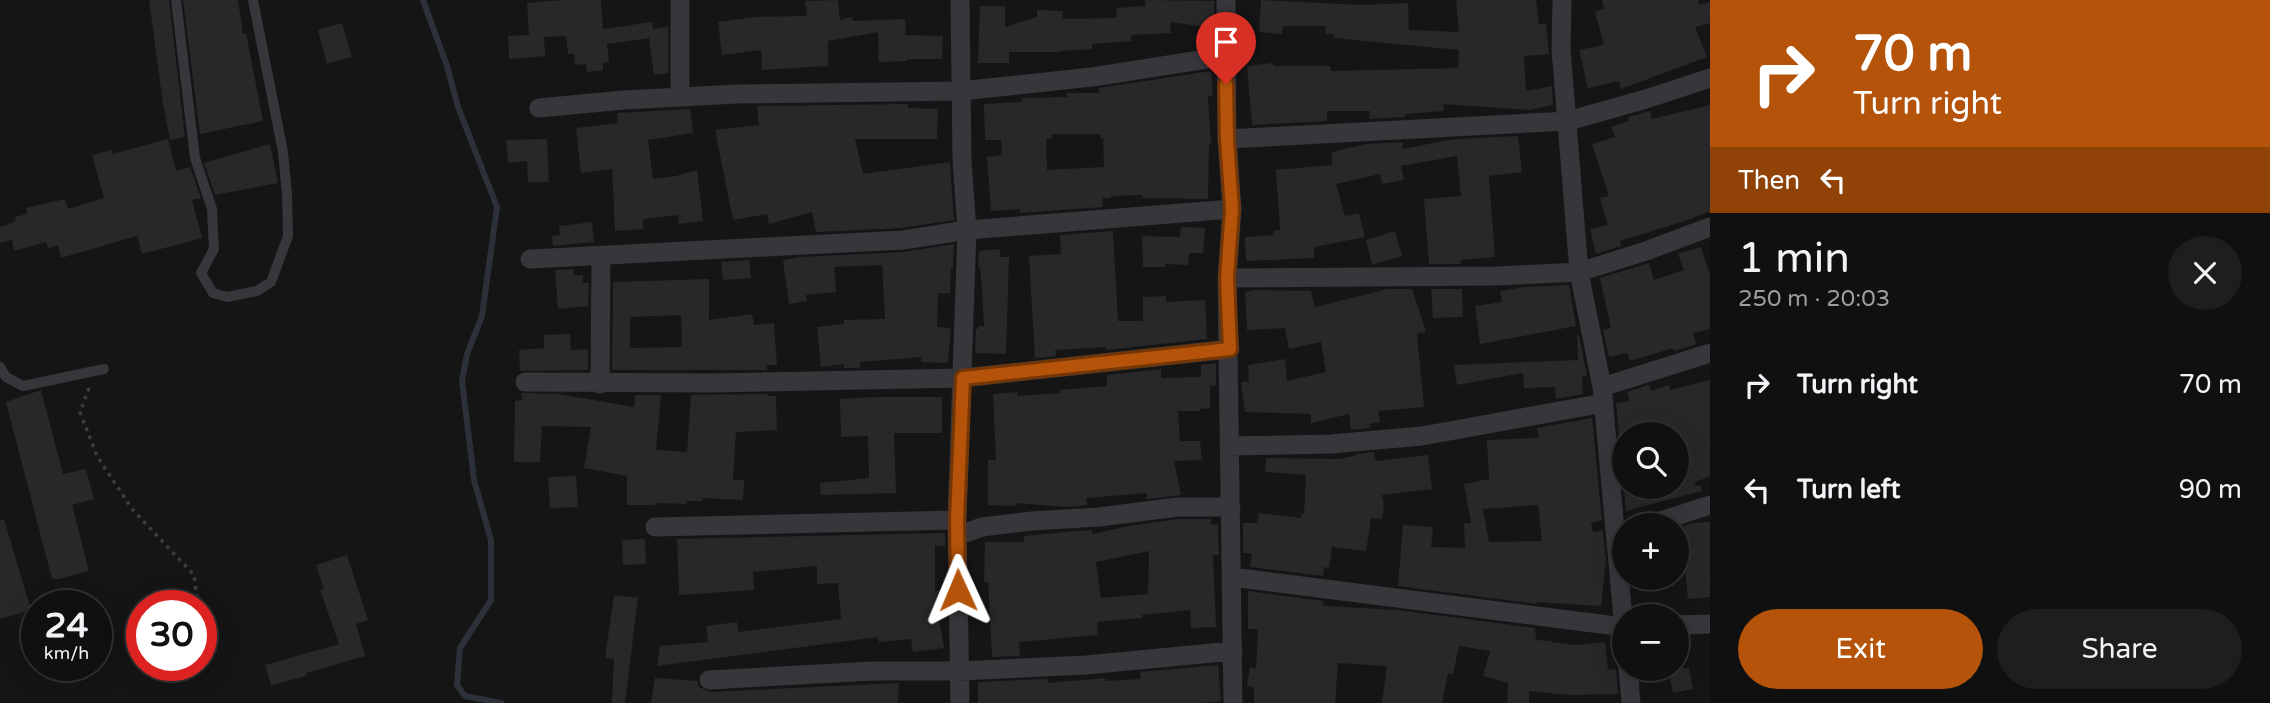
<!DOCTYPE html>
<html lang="en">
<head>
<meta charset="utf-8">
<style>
	body { margin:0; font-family:"Varela Round",sans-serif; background:#1e1e1e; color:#f1f3f6; height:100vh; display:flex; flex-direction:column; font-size:26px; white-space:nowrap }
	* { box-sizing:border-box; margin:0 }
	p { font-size:23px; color:#9c9d9f }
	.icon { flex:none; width:38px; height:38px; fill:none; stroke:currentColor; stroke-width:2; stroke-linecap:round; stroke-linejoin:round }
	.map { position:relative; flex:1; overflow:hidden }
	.side { display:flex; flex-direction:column; background:#101010; width:560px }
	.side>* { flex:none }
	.hud { background:#b45309; color:#fff; overflow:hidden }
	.tools { position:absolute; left:1612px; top:422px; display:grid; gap:14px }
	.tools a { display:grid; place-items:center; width:77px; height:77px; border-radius:50%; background:#101010; box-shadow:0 7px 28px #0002,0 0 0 2px #303030; font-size:35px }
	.speed { position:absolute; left:21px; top:590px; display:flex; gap:14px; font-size:35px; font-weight:700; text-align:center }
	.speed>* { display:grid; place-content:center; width:91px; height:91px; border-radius:50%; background:#101010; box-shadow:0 7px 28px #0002,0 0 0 2px #303030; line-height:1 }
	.speed small { font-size:18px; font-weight:400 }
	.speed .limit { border:10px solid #d22; background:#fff; color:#111 }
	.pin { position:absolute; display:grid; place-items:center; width:60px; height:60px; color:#fff; margin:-72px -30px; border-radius:50% 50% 50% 0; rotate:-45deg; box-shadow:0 0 7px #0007 }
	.pin .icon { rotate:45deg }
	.me { position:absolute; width:77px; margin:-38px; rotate:359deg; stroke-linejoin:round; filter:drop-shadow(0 0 5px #0008) }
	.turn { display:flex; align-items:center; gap:24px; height:147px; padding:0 28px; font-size:32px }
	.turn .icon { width:91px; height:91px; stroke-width:2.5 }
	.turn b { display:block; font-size:49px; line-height:60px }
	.then { display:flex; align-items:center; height:66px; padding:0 28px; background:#0003; gap:14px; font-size:26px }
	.round { display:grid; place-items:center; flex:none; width:74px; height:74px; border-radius:37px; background:#1e1e1e }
	.headline { display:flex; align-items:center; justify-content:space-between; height:119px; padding:0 28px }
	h1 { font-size:42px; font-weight:600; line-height:52px }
	.button { display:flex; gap:14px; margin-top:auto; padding:14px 28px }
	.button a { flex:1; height:80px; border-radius:42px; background:#b45309; color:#fff; font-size:28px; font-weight:600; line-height:80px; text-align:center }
	.button a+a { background:#1e1e1e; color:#f1f3f6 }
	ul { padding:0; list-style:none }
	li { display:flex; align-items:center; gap:21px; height:105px; padding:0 28px }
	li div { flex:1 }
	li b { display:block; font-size:26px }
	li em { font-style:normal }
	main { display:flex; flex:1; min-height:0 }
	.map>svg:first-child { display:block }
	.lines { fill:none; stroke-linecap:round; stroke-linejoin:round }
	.stream { stroke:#2c3139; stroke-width:6 }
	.building { fill:#28282a; fill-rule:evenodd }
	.path { stroke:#3c3d42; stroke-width:3.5; stroke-dasharray:3.5 5; stroke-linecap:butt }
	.lane { stroke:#36363b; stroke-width:10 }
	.street { stroke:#36363b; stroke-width:19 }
	.route-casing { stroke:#753606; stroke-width:18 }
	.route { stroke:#b45309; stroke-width:12 }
</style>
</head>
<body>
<main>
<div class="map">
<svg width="1710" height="703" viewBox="0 0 1710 703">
	<rect width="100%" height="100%" fill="#151516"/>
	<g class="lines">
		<path class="stream" d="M423,0L447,66L458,107L497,207L482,316L467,354L462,381L474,480L491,540V600L460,648L457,685L465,696L501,703"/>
	</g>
	<path class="building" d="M149,0H169L185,137L170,140L163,104Z
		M183,0H238L243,34L246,33L263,121L200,134Z
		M564,0H601L603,29L652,22L653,29L668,27V73L654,75L649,38L607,44L609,62L603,63V70L587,72L586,64L575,65L574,54H568L566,36L544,37L545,56L509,59L508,36L529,35L527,3Z
		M838,0L840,20L852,17L853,21L905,19L906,35L943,36L942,59H907V61L879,62L878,32L828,41V66L762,70L761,50L722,55L718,22L755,17L807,16L805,1Z
		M1145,0L1214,1V28L1170,22L1171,33L1131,35V41L1092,44V49L1061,51V52H1009V63H978L980,6H1005V27L1037,17V10L1063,11L1062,19L1117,18L1116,8L1146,6Z
		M1261,0L1362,5L1408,3L1409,30L1459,32L1456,0H1536L1539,24H1546L1549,54L1524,56L1526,91L1552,86L1553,105L1529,110L1443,104L1444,111L1405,114V117L1369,119L1370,111H1327V121L1252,125L1247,66L1273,63V66H1330L1331,71L1458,68L1459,50L1334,38V34H1325L1326,26H1283L1282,34L1259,32Z
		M1602,0H1699V5L1710,2V23L1695,27L1707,57L1621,89L1619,81L1588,88L1579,50L1604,45L1595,12L1604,9Z
		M342,23L352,57L327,64L318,30Z
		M1211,71L1213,96H1208L1211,144H1209L1208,199L1142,198V195L1111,196V198H1103L1102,207L1020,213V209L991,211L987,157L1002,155L1001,140H985L984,104L1022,102V98L1067,97V93H1099V88ZM1052,134H1100V138H1103L1104,167L1047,170L1046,139H1052Z
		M908,104V108L938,109L937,139H855L863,174L950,162L954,220L902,228L816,232L812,212L769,224L767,214L733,220L715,130L759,125L757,106Z
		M1710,105V211L1685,221L1620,241L1621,246L1596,254L1590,229L1608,225L1600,198L1609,196L1592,144L1615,137L1611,127L1629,121L1628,117L1650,111L1652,119Z
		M690,109L693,133L648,140L653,179L676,176L697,170L703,221L679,224L678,215L643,219V229L615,231L612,169L581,173L576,128L618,123L617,113Z
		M1518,136L1522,172L1489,176L1495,257L1460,260L1461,264H1429L1424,199L1461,196L1457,156L1401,166L1404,180L1382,184L1380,174L1336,184L1345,216L1359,213L1365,237L1314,247V258L1246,261L1245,237L1274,235V230H1280L1276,170L1332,165V152L1366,144L1403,142L1402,149L1455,139Z
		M168,139L176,171L190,167L201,198L192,200L202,238L142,254L137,236L61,258L58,245L48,248L46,242L14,251L12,240L0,243V227L16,221L15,217L27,214L26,208L65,199L68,209L104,198L92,155L112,150L113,154Z
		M547,139L549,182H528L527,161L508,163L506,140Z
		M270,144L278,183L215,195L204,163Z
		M592,222L594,242L553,246L552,236L560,235L559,226Z
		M1181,227L1205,228L1203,253H1189L1188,265L1165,264V267H1143L1142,236L1180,237Z
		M1113,231L1118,321H1143V297L1166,296V302L1205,300L1207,339L1106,350L1105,347L1055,350L1056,356L1035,358L1029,256L1061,254L1060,235Z
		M1395,231L1402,256L1372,265L1366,240Z
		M954,244L953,268H951L950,293H938L937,327L951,328L948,363L921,362V357L860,362V368H844V364L821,367L817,327L844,324V320L885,319L882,265L834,267L836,292L806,295L807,301L789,304L783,260L801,257L904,252Z
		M1701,247L1710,275V329L1693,333L1696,344L1694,345L1674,351L1673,348L1630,361L1627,353L1609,357L1603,330L1611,328L1600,278L1649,263L1654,280L1684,270L1678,254Z
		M1000,249V257H1009L1006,354L975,353L976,329H978V326H984L982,290L980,267H978L979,251Z
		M749,260L751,278L723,280L721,262Z
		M573,269L574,275H583V283H589L588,306L558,309L555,270Z
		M709,279V320L752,314L754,325L774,323L777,365H767V370H612L613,282ZM681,315L682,347L630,348V317Z
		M1569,285L1576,326L1480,344L1475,306L1502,302L1500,291L1525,287Z
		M1388,289H1412L1426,332L1417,334L1424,407L1378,411L1380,422L1369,424L1370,428L1351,430L1349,414L1311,423V414L1245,412L1241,382H1249L1248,365L1285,359L1287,381L1326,372L1321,342L1289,349L1285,328L1247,330L1245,292L1255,290L1311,291L1315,307Z
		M1431,289H1462L1463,317L1433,318Z
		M570,334L571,350L588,349V370L520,371L519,350L544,348V335Z
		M1577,335H1579L1587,376H1582L1583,394L1556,399L1555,387L1524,388L1523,373L1457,385L1454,365L1578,360Z
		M1216,363V385L1210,386V408L1200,409V411H1178L1180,441H1200L1202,460L1174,461L1181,495L1147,499V493L1086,498L1087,505L1069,507L1015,503V506L988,505V460H996L993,394L1017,392L1018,396L1059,393V390L1107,386V375L1161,369V378L1201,377V365Z
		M1710,380V477L1694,482L1696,486H1701V491L1626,511L1616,403L1630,401L1627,392L1649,385L1651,391L1669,385L1670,390ZM1624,434H1676V486H1624Z
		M41,390L63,474L86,469L94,499L72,505L89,571L59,579H52L6,402Z
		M521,393L558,394L634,407L635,395H661L656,450L687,452L691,395L768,394V396H776L777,430L736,432L733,480H744L743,500L703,498V501H687V504L655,503V505H627V476L584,468L591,427L542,426L540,462H514L515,401L522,400Z
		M875,397H942V433H894L896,493L821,495L820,483L869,478L868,436L841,437L840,399Z
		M1592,418L1602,520L1591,523L1593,532L1603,531L1606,561L1601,606L1537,602V604L1398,586L1403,525L1433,527L1431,547L1465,548L1464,523H1471L1464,484L1489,479L1487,440L1539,438L1537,428ZM1538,505L1542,541L1489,542L1483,509Z
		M1374,452L1376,461L1428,455L1432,489L1382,495L1384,506L1382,519L1371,518L1366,551L1332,547L1329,568L1324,567L1323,576L1250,567L1252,553H1243V523H1257L1259,513L1301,518V513L1304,514L1306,475L1265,472L1266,458L1338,459L1355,456V454Z
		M576,476L578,507L550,508L548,477Z
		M4,519L31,610L0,619V520Z
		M1179,519H1211V525L1218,524L1219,555H1213L1216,627L1191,628L1190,610L1142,615V618L1097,622L1098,635L1019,642L1020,656L992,657L988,582H984L985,542H1024V536L1076,531L1092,530L1093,534L1129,526ZM1149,551L1148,594L1101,598L1096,562Z
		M1710,522V597L1688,599L1681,527L1693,523Z
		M945,533V546H935V591L946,589V610L938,611L944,648L913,652L911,639L879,642L878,637L657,666L660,646L708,642L706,626L737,622L738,632L841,619L838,583L817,584V566L753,572L754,590L679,595L677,539Z
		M645,539L646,564L623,565L622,540Z
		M347,555L368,620L356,624L365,656L306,673L307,676L271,685L265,665L339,644L320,590L324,589L316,565Z
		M1248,591L1323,601V606L1397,610L1535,628L1536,640L1552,641L1551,642L1576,645L1605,642L1608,670L1616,669L1618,694L1569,695L1529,691V703H1507L1508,683L1483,676L1490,651L1459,646L1453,674L1448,673L1442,703H1382L1387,666L1338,663L1335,703H1254V687L1247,686L1250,667L1256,668L1258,629H1248Z
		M614,595L638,598L625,703H612L614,659L605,658Z
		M1218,665L1221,701L1200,703H978V682L1048,679V683L1105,678V681L1141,679L1140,672Z
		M1668,668H1689L1693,689L1673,693Z
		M655,678L697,681L699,687L710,692L899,683L898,703H651Z"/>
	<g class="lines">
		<path class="path" d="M89,388L80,412L97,456L132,509L194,575L198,606"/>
		<path class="lane" d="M176,0L195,158L212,209L214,249L201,273L213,293L227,297L257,291L271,282L288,236L287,194L283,152L253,0
			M0,367L6,377L23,386L104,369"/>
		<path class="street" d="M680,0V97
			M1226,0L1227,139L1232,209L1227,278L1233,703
			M1562,0L1561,49L1579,272L1602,387L1624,629
			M539,108L624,100L737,94L961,91L1092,77L1226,56
			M1227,139L1568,121L1646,99L1710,78
			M530,259L903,240L967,230L1232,209
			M1227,278L1497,276L1579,272L1646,251L1710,227
			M525,382L711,383L963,378L1230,349
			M600,384L601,256
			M1602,387L1710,353
			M1229,446L1331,444L1422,436L1604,403
			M1648,525L1710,505
			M655,527L957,520
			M957,536L982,527L1032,521L1099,517L1178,507H1231
			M1232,577L1624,627
			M1676,625L1710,624
			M1628,668L1631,703
			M709,680L873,671H959L1086,665L1233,651
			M960,703L957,520L967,230L962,161L960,0"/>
	</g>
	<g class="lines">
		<defs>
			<path id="route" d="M958,590L957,520L963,378L1230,349L1227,278L1232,209L1227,139L1226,84"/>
		</defs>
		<use href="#route" class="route-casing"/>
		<use href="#route" class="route"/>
	</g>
</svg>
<div class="tools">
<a><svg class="icon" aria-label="search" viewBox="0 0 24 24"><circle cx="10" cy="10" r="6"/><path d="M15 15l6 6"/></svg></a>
<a>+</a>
<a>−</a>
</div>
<div class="speed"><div>24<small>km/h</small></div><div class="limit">30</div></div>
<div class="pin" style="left:1226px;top:84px;background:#d93025"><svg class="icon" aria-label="arrive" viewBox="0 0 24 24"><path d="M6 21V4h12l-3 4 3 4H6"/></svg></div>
<svg class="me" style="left:958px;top:590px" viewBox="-20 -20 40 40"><path d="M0-17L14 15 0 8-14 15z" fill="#b45309" stroke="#fff" stroke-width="4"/></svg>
</div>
<section class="side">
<div class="hud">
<div class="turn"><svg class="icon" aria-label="right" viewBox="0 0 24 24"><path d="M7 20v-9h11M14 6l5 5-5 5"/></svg><div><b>70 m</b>Turn right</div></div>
<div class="then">Then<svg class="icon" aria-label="left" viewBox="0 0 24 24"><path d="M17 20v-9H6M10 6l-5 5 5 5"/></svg></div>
</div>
<div class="headline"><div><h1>1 min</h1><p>250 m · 20:03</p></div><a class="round"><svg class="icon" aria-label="close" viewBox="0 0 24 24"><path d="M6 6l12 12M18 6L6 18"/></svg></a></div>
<ul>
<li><svg class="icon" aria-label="right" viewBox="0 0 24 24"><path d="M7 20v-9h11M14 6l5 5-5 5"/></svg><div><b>Turn right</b></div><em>70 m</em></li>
<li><svg class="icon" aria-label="left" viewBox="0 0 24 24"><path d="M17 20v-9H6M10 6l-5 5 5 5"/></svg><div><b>Turn left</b></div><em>90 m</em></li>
</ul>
<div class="button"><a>Exit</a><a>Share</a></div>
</section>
</main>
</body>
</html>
